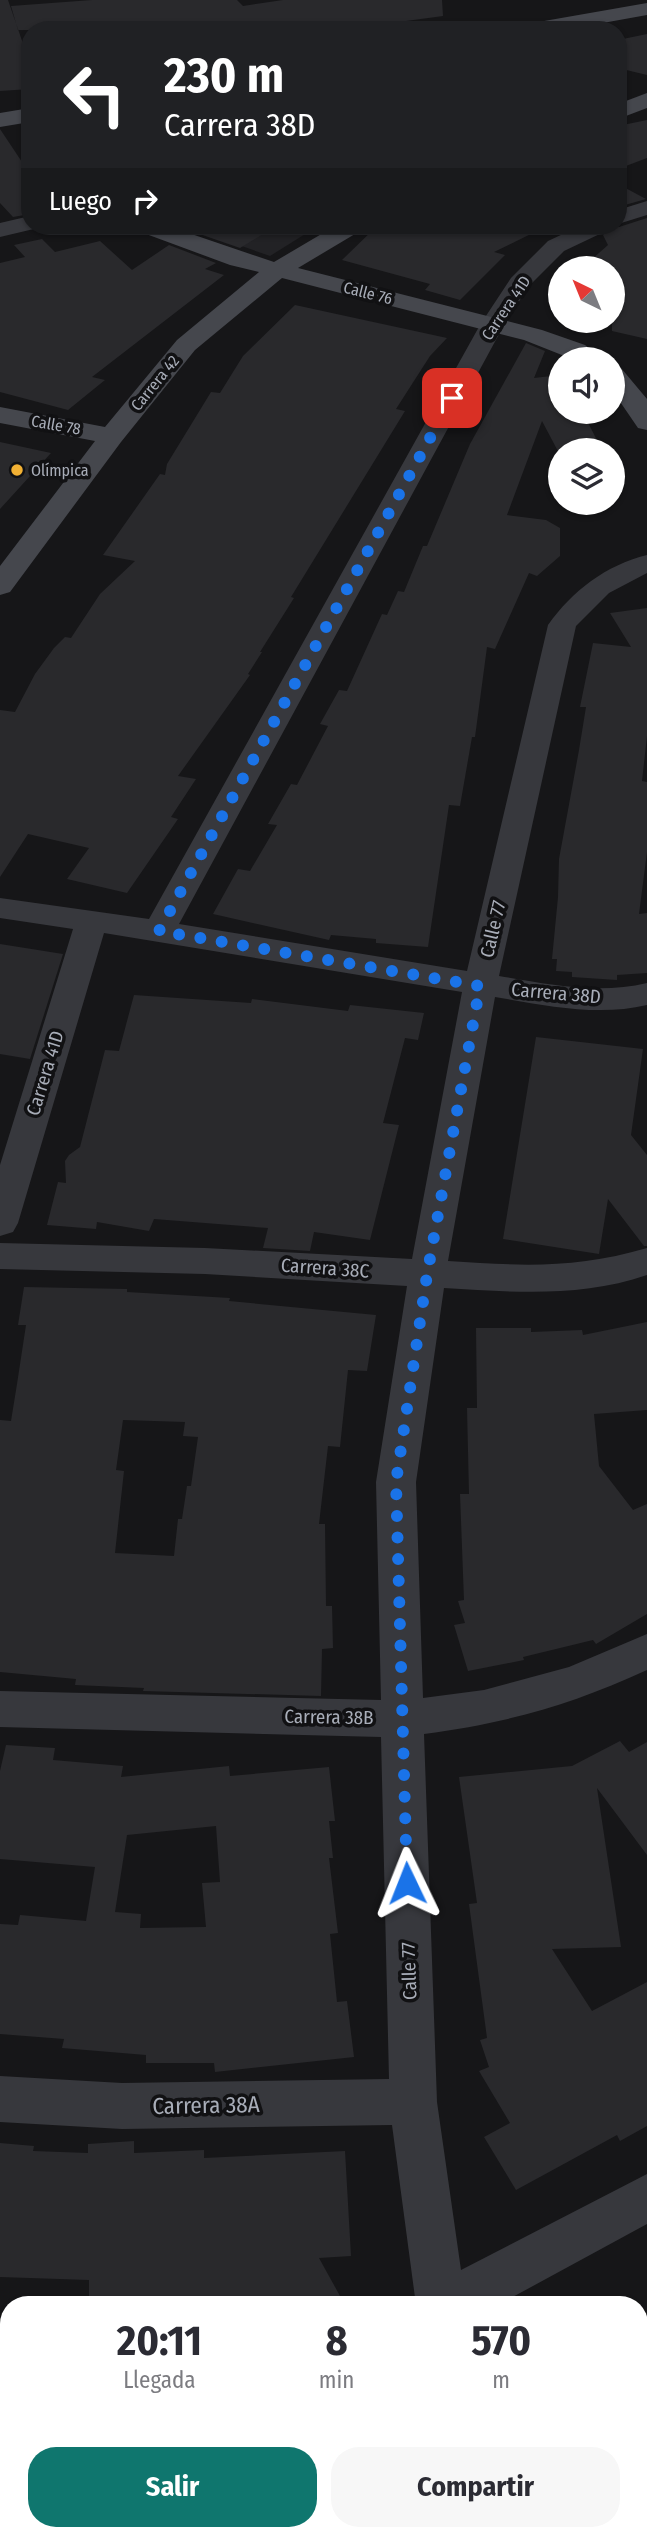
<!DOCTYPE html>
<html lang="es">
<head>
<meta charset="utf-8">
<style>
	body { margin:0; font-family:"Fira Sans Condensed",sans-serif; background:#f7f7f7; color:#2b2b33; height:100vh; display:flex; flex-direction:column; font-size:26px; white-space:nowrap }
	* { box-sizing:border-box; margin:0 }
	p { font-size:23px; color:#7c7c81 }
	.icon { flex:none; width:38px; height:38px; fill:none; stroke:currentColor; stroke-width:2; stroke-linecap:round; stroke-linejoin:round }
	.map { position:relative; flex:1; overflow:hidden }
	.side { position:absolute; left:0px; top:2296px; width:648px; height:245px; display:flex; flex-direction:column; background:#fff; border-radius:28px 28px 0 0; box-shadow:0 2px 5px #0004 }
	.side>* { flex:none }
	.guide { position:absolute; left:21px; top:21px; width:606px; height:214px; border-radius:28px; box-shadow:0 2px 5px #0004; background:#202124; color:#fff; overflow:hidden }
	.needle { width:46px; rotate:317deg }
	.tools { position:absolute; left:548px; top:256px; display:grid; gap:14px }
	.tools a { display:grid; place-items:center; width:77px; height:77px; border-radius:50%; background:#fff; box-shadow:0 2px 5px #0004; font-size:35px }
	.pin { position:absolute; display:grid; place-items:center; width:60px; height:60px; color:#fff; margin:-30px; border-radius:14px; box-shadow:0 4px 10px #0006 }
	.me { position:absolute; width:77px; margin:-38px; rotate:358deg; stroke-linejoin:round; filter:drop-shadow(0 0 5px #0008) }
	.turn { display:flex; align-items:center; gap:24px; height:147px; padding:0 28px; font-size:32px }
	.turn .icon { width:91px; height:91px; stroke-width:2.5 }
	.turn b { display:block; font-size:49px; line-height:60px }
	.then { display:flex; align-items:center; height:66px; padding:0 28px; background:#0003; gap:14px; font-size:26px }
	.eta { display:flex; justify-content:space-evenly; align-items:center; height:119px; text-align:center }
	.eta b { font-size:42px; font-weight:700; line-height:49px }
	.cta { display:flex; gap:14px; margin-top:auto; padding:14px 28px }
	.cta a { flex:1; height:80px; border-radius:28px; background:#0f766e; color:#fff; font-size:28px; font-weight:700; line-height:80px; text-align:center }
	.cta a+a { background:#f7f7f7; color:#2b2b33 }
	.map>svg:first-child { display:block }
	.built { fill:#222225 }
	.building { fill:#29292c; fill-rule:evenodd }
	.lines { fill:none; stroke-linecap:round; stroke-linejoin:round }
	.street { fill:#37383d; fill-rule:evenodd }
	.secondary { fill:#45474d; fill-rule:evenodd }
	.route { stroke:#1a73e8; stroke-width:12; stroke-dasharray:0 21.6 }
	.poi-dot { fill:#f2b134; stroke:#111113; stroke-width:2.5 }
	.labels { text-anchor:middle; dominant-baseline:central; stroke-width:7; stroke-linejoin:round; paint-order:stroke }
	.far-street-label { font-size:16px; fill:#a8adb8; stroke:#111113 }
	.far-poi-label { font-size:16px; fill:#a8adb8; stroke:#111113; text-anchor:start }
	.street-label { font-size:19px; fill:#a8adb8; stroke:#111113 }
	.near-street-label { font-size:23px; fill:#a8adb8; stroke:#111113 }
</style>
</head>
<body>
<div class="map">
<svg width="647" height="2541" viewBox="0 0 647 2541">
	<rect width="100%" height="100%" fill="#161618"/>
	<path class="built" d="M184,226H318L270,256Z"/>
	<path class="building" d="M0,0H8L30,64V89L0,91Z
		M92,0H237L243,6L283,0H442L443,16L340,30H18L11,6Z
		M647,34V75L618,68V40Z
		M647,120V158L618,169V126Z
		M0,129L30,174V214L13,217L0,203Z
		M618,184L646,199L618,207Z
		M647,218V339L612,331V268H582L608,245L603,235L612,226L619,227Z
		M199,226H276L240,248L191,231Z
		M377,226H547L494,252L505,255L460,300L425,290L430,284L342,260Z
		M42,239L55,252L100,241L132,270L169,245L216,263L205,269L224,275L92,377L105,380L68,410L0,392V263L25,257L14,245Z
		M295,305L447,338L430,356L396,409L405,411L291,597L294,598L260,652H262L248,674L250,675L178,776L196,779L171,817L178,819L127,893L67,879L89,848L28,834L0,877V710L15,712L35,674L54,648L65,637L71,638L100,594L135,561L103,555L160,474L165,475L167,464L211,392L220,393L243,356Z
		M526,343L545,351L534,378L560,375V411H582L602,450H560V455L542,421L507,515L546,520L560,528V556L537,576L529,573L495,649L487,647L475,737H472L460,806L449,805L428,947L376,943V939L331,935L329,940L213,914L238,869L250,871L277,825L268,824L291,784L297,785L328,726L320,724L339,690L347,691L382,614L387,615L398,591L404,592L423,546H427L470,444Z
		M0,442L51,453L0,509Z
		M647,608V736L642,781L647,782V852L639,914L647,913V973L617,975V980L572,977V972L556,971L557,959H552L558,897L559,859L579,750L586,707H580L593,643L631,647L610,613Z
		M0,944L63,954L30,1059L0,1054Z
		M134,995L251,1003L252,999L348,1011L350,1005L424,1013L418,1040L405,1038L383,1123L399,1125L370,1240L314,1232L310,1251L263,1248L268,1228L154,1219L149,1231L97,1222L96,1229L47,1225L58,1182L66,1183L65,1161L69,1155L80,1147L105,1050L119,1051Z
		M536,1037L643,1049L631,1135L647,1155V1246H644L608,1199L599,1254L503,1239Z
		M24,1287L127,1289V1292L230,1298L229,1301L376,1315L367,1371L348,1370L340,1447L328,1446L319,1524H325L326,1606H332L333,1648L322,1649L321,1696L143,1691L144,1688L75,1685L76,1679L0,1672V1420L11,1421L17,1384L26,1325H18ZM123,1420L185,1422L183,1436L198,1437L191,1486H187L182,1519H178L174,1556L115,1553L124,1471L116,1470Z
		M647,1322V1410L594,1414L599,1466L633,1510L647,1504V1614L596,1644L593,1640L523,1657L524,1660L468,1671L454,1625L465,1623L458,1601L464,1600L460,1494H469L467,1408H477L476,1328H531V1332L582,1330L583,1335Z
		M620,1741L629,1752L647,1742V1855L597,1788L621,1947L552,1949L592,2011L647,1982V2126L620,2141L617,2135L516,2190L484,2137L510,2123L479,2071L489,2067L480,2040L487,2038L469,1904L477,1903L459,1777L572,1766Z
		M6,1745L55,1748L53,1760L123,1766L121,1777L229,1766L230,1776L329,1767L335,1821H329L333,1858H329L338,1933L330,1934L337,2002L347,2001L354,2057L215,2072L214,2063H146V2055L62,2048L64,2039L0,2034V1924L18,1925L20,1915L86,1921L95,1867L0,1859V1771ZM216,1826L220,1882L202,1883L206,1927L140,1928L141,1914L115,1912L127,1835Z
		M134,2141V2153L204,2150V2158L345,2151L351,2256L319,2258L345,2305H89V2280L0,2277V2143L34,2146L33,2151L88,2153V2144Z"/>
	<g class="lines">
		<path class="street" d="M647,201V215L618,224V210Z
			M30,216V226H39L38,228L0,237V223Z
			M580,226H609L606,231L564,251L528,287L504,325L179,924L467,971L548,625C572,591 606,565 647,555V573L609,593L576,626L499,976C547,984 598,995 647,983V1005C597,1017 544,1005 495,997L448,1261C521,1266 576,1269 647,1248V1275C580,1298 513,1292 444,1288L416,1482L423,1698L484,1690L569,1667L647,1634V1670C571,1705 507,1723 424,1734L437,2102L461,2270L647,2174V2224L498,2305H416L392,2125L122,2129L0,2122V2076L122,2083L389,2079L381,1737L0,1727V1691L381,1700L376,1482L407,1286L205,1274L0,1269V1243L205,1248L412,1259L462,992L104,933L18,1223L13,1232L0,1236V1165L73,929L0,918V898L149,919L480,325L511,278L548,241Z
			M528,2532H583L587,2541H532Z"/>
		<path class="secondary" d="M647,3V15L564,30H517L520,26L527,24Z
			M647,93V108L618,119V104Z
			M30,108V122L0,127V113Z
			M134,226H168L274,262L335,226H364L360,231L298,268L542,330L585,345L602,359H572L524,340L282,278L195,350L121,442L10,592L0,595V566L95,441L0,423V407L105,427L177,340L259,272L230,265L138,231Z
			M612,365L621,368L647,399V430L638,428L612,390Z"/>
	</g>
	<g class="lines">
		<path class="route" d="M407,1883L396,1482L427,1275L480,986L159,931L452,398"/>
	</g>
	<circle class="poi-dot" cx="17" cy="470" r="7"/>
	<g class="labels">
		<g class="far-street-label">
			<text transform="translate(368 293) rotate(14)">Calle 76</text>
			<text transform="translate(506 308) rotate(-56)">Carrera 41D</text>
			<text transform="translate(155 383) rotate(-51)">Carrera 42</text>
			<text transform="translate(56 425) rotate(10)">Calle 78</text>
		</g>
		<g class="far-poi-label">
			<text x="31" y="470">Olímpica</text>
		</g>
		<g class="street-label">
			<text transform="translate(493 929) rotate(-77)">Calle 77</text>
			<text transform="translate(556 993) rotate(5)">Carrera 38D</text>
			<text transform="translate(45 1073) rotate(-73)">Carrera 41D</text>
			<text transform="translate(325 1268) rotate(4)">Carrera 38C</text>
			<text transform="translate(329 1717) rotate(1)">Carrera 38B</text>
			<text transform="translate(409 1971) rotate(-92)">Calle 77</text>
		</g>
		<g class="near-street-label">
			<text transform="translate(206 2105) rotate(-1)">Carrera 38A</text>
		</g>
	</g>
</svg>
<div class="tools">
<a><svg class="needle" viewBox="-14 -14 28 28"><path d="M0-13l5 13h-10z" fill="#e53935"/><path d="M0 13l5-13h-10z" fill="#7c7c81"/></svg></a>
<a><svg class="icon" aria-label="sound" viewBox="0 0 24 24"><path d="M4 9h4l5-4v14l-5-4H4zM17 9q2 3 0 6"/></svg></a>
<a><svg class="icon" aria-label="layers" viewBox="0 0 24 24"><path d="M12 4l9 5-9 5-9-5zM3 14l9 5 9-5"/></svg></a>
</div>
<div class="pin" style="left:452px;top:398px;background:#d93025"><svg class="icon" aria-label="arrive" viewBox="0 0 24 24"><path d="M6 21V4h12l-3 4 3 4H6"/></svg></div>
<svg class="me" style="left:407px;top:1883px" viewBox="-20 -20 40 40"><path d="M0-17L14 15 0 8-14 15z" fill="#1a73e8" stroke="#fff" stroke-width="4"/></svg>
<div class="guide">
<div class="turn"><svg class="icon" aria-label="left" viewBox="0 0 24 24"><path d="M17 20v-9H6M10 6l-5 5 5 5"/></svg><div><b>230 m</b>Carrera 38D</div></div>
<div class="then">Luego<svg class="icon" aria-label="right" viewBox="0 0 24 24"><path d="M7 20v-9h11M14 6l5 5-5 5"/></svg></div>
</div>
<section class="side">
<div class="eta">
<div><b>20:11</b><p>Llegada</p></div>
<div><b>8</b><p>min</p></div>
<div><b>570</b><p>m</p></div>
</div>
<div class="cta"><a>Salir</a><a>Compartir</a></div>
</section>
</div>
</body>
</html>
